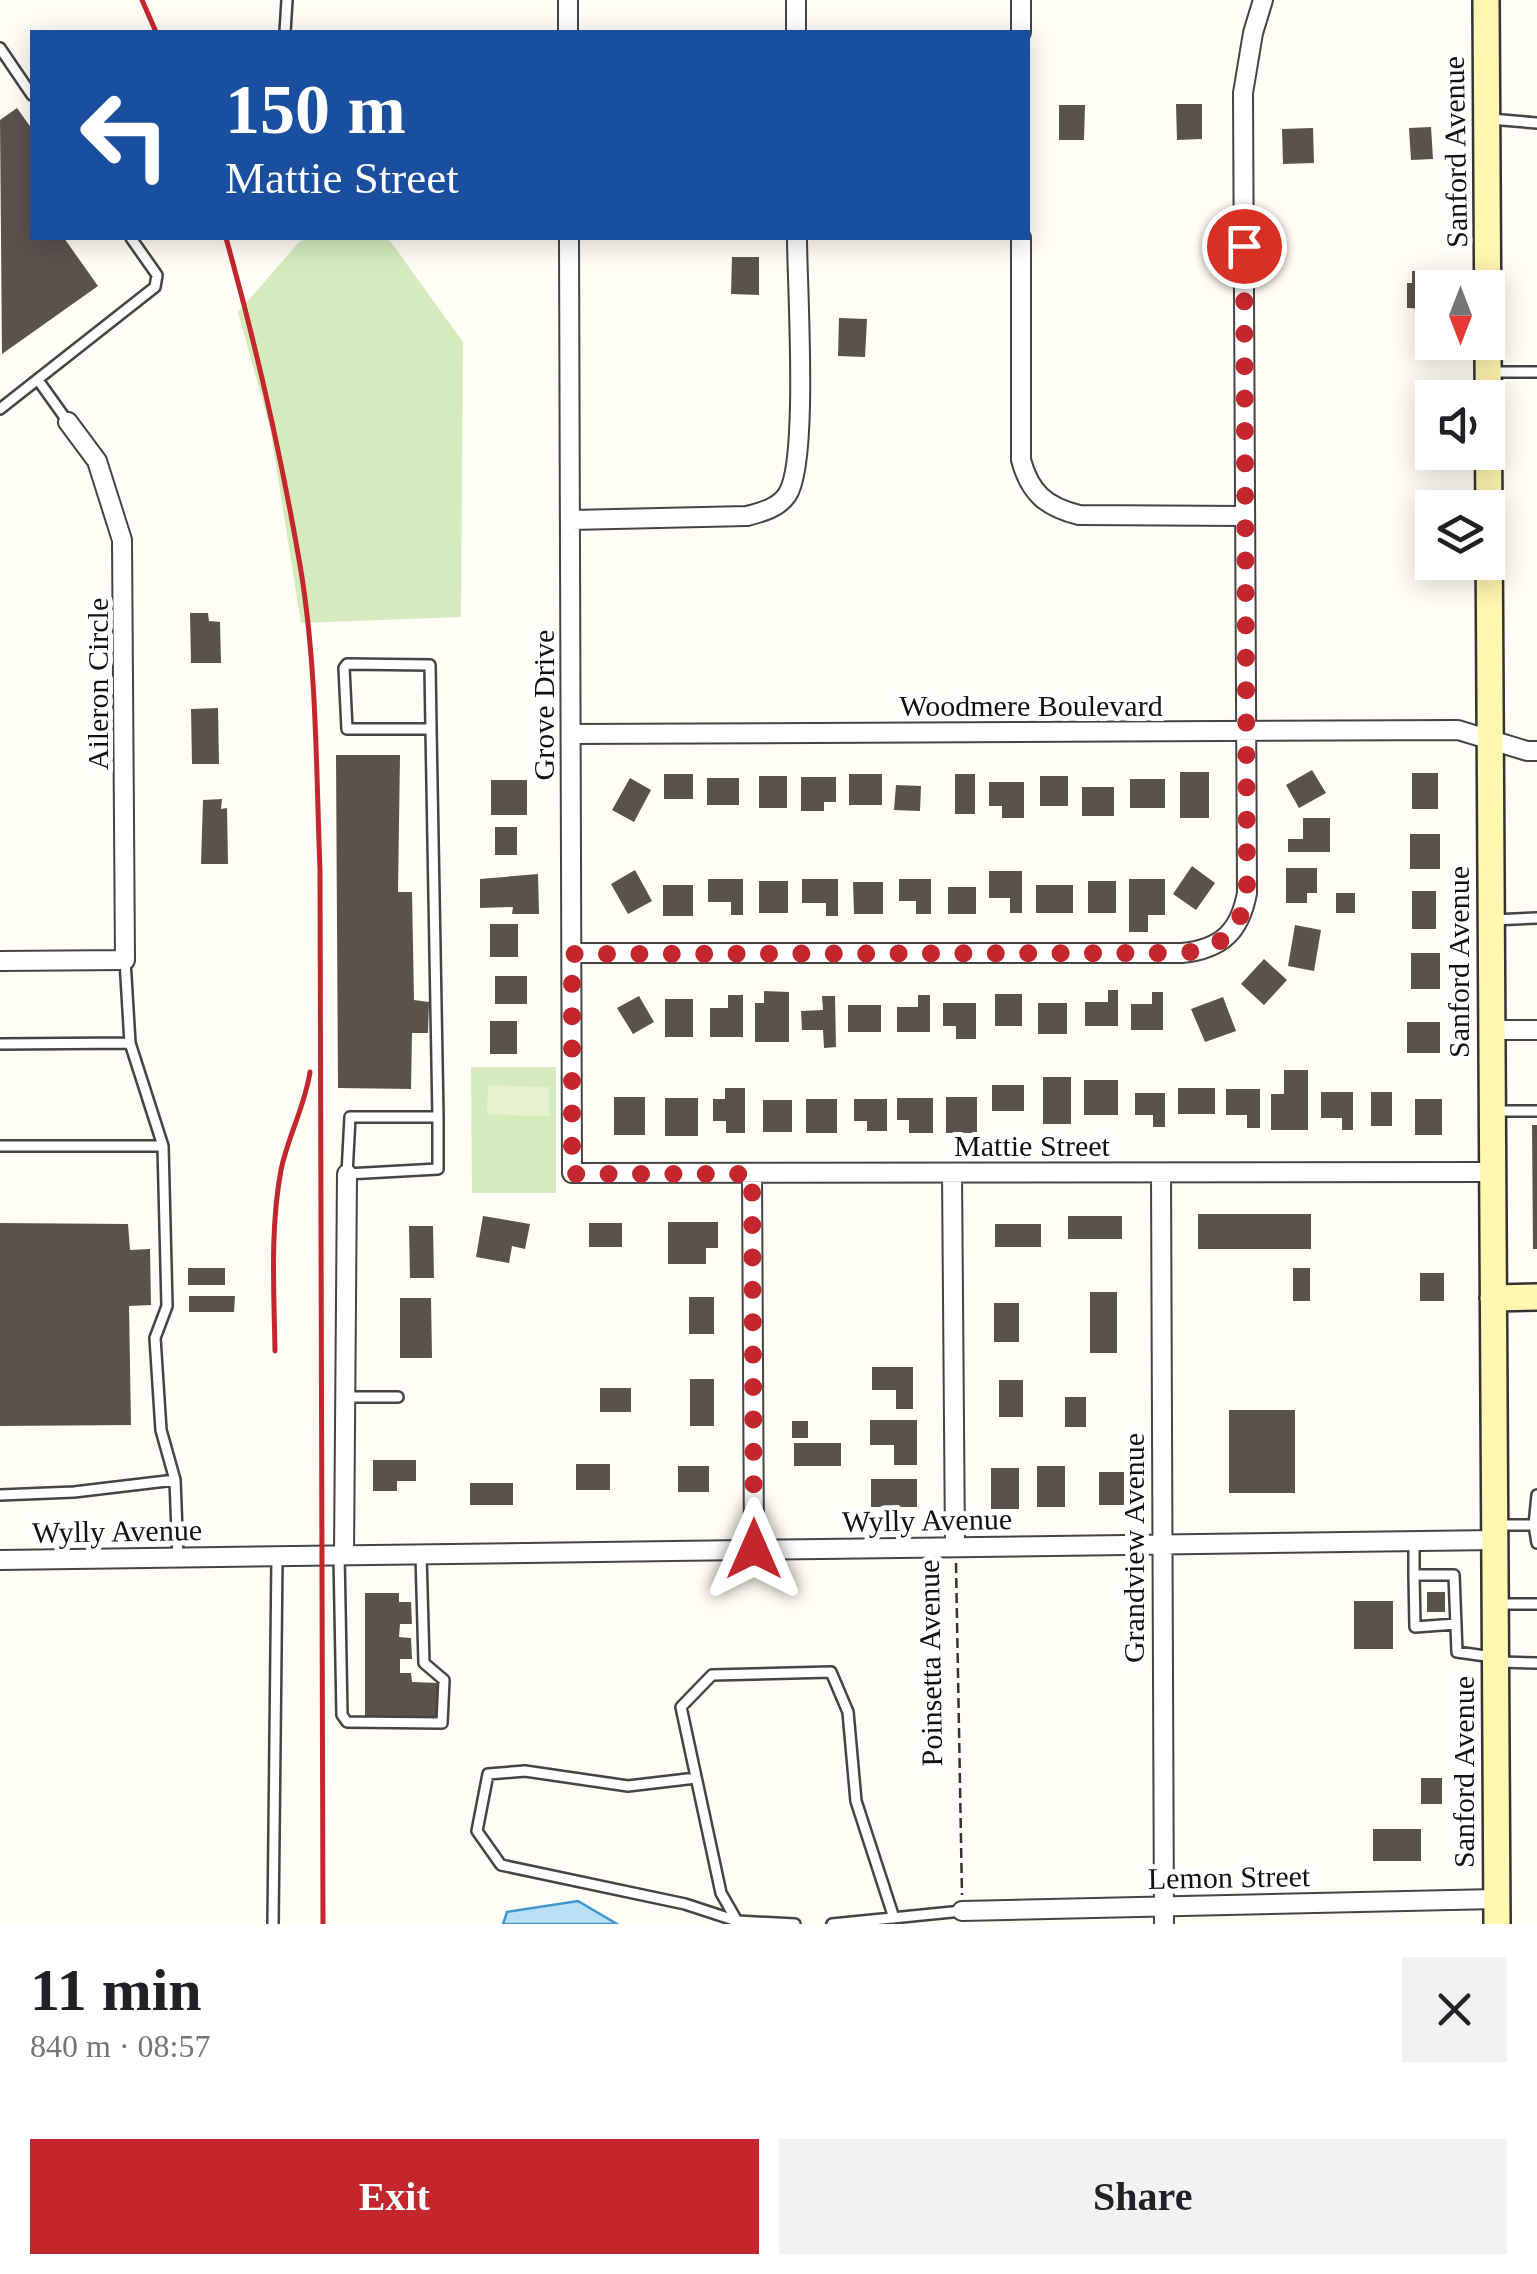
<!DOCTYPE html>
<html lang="en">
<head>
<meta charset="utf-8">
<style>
	body { margin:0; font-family:Georgia,serif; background:#f2f2f2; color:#202124; height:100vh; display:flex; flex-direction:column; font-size:38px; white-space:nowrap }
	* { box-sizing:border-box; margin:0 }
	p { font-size:32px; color:#757577 }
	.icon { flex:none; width:55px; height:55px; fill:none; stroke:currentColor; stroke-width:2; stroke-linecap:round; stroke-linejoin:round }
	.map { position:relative; height:1924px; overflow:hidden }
	.details { display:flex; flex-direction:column; background:#fff; flex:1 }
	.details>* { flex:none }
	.hud { position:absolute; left:30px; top:30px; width:1000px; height:210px; border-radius:0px; box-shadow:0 5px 25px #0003; background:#1a4fa0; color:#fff; overflow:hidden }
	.needle { width:65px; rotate:180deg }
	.buttons { position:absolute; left:1415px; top:270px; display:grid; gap:20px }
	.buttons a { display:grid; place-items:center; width:90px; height:90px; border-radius:0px; background:#fff; box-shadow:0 5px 25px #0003; font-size:50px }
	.pin { position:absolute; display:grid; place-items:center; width:85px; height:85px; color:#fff; margin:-42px; border:5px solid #fff; border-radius:50%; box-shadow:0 2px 10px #0007 }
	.me { position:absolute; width:110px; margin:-55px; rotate:0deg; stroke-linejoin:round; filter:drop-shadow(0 0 8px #0008) }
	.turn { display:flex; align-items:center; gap:35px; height:210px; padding:0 30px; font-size:45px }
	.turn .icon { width:130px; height:130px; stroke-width:2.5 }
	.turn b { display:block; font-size:70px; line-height:85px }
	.round { display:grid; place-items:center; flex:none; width:105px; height:105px; border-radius:0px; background:#f2f2f2 }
	.overview { display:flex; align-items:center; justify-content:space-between; height:170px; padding:0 30px }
	h1 { font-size:60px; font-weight:700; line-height:75px }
	.cta { display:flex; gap:20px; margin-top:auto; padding:20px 30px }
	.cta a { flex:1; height:115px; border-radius:0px; background:#c4262e; color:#fff; font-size:40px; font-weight:700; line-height:115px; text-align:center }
	.cta a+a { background:#f2f2f2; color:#202124 }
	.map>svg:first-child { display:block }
	.green { fill:#d5ebbd }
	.pitch { fill:#e6f2cf }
	.water { fill:#b9e0f7; stroke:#3f96cf; stroke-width:2.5 }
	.building { fill:#5a524d }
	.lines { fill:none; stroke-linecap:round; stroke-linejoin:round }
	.service-casing { stroke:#444; stroke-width:14 }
	.minor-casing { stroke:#444; stroke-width:22 }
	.secondary-casing { stroke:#333; stroke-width:30 }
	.path { stroke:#333; stroke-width:2.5; stroke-dasharray:10 5; stroke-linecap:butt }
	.service { stroke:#fff; stroke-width:9 }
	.minor { stroke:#fff; stroke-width:18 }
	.secondary { stroke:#fff6b0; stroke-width:25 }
	.rail { stroke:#c4262e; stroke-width:5 }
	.route { stroke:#c4262e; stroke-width:18; stroke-dasharray:0 32.4 }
	.labels { text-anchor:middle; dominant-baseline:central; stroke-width:10; stroke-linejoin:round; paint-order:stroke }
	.street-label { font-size:30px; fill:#111; stroke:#fff }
</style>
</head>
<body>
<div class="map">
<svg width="1537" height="1924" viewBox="0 0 1537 1924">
	<rect width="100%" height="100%" fill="#fffdf5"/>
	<path class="green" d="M315,238H388L463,342L461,617L301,623L270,428L238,312L300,241Z
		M471,1067H556V1193H472Z"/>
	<path class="pitch" d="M488,1085L549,1087V1116L487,1115Z"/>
	<path class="water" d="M578,1901L617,1924H503L507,1912Z"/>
	<path class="building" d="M1176,104H1202V139L1177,140Z
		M1059,105H1085L1084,140H1059Z
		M17,108L32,129V238H64L98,286L2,354L0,120Z
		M1431,127L1433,159L1411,160L1409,128Z
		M1313,128L1314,163L1283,164L1282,129Z
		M732,257H759V295L731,294Z
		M1412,271H1439V288H1432V309L1407,308V283H1412Z
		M839,318L867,319L865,357L838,356Z
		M190,613H208L209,621L220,622L221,663H191Z
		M218,708L219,764H192L191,709Z
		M336,755H400L398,892H412L414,1000L429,1002L428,1033H412L411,1089L338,1088Z
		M1312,770L1326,793L1299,808L1286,785Z
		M1180,772H1209V818H1180Z
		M1412,773H1438V809H1412Z
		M664,774H693V799H664Z
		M849,774H882V805H849Z
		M955,774H975V814H955Z
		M759,776H787V808H759Z
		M1040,776H1068V806H1040Z
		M801,777H836V802H824V811H801Z
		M630,778L651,790L634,822L612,810Z
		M707,778H739V805H707Z
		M1130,779H1165V808H1130Z
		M491,780H527V815H491Z
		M989,782H1024V818H1002V806H989Z
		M896,785L921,786L920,811L894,810Z
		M1082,787H1114V816H1082Z
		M222,799L221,809L227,808L228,864H201L203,800Z
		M1303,818H1330V852H1288V839H1303Z
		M495,827H517V855H495Z
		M1410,834H1440V869H1410Z
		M1192,866L1215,883L1196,910L1173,894Z
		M1286,868H1317V893H1307V903H1286Z
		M635,870L652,901L628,914L611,884Z
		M989,871H1022V913H1010V898H989Z
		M538,874L539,914H512L513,907L480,908V879Z
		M708,879H743V915H731V902H708Z
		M802,879H838V916H826V903H802Z
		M899,879H931V914H916V901H899Z
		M1129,879H1165V915H1148V932H1129Z
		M759,881H788V913H759Z
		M1088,881H1116V913H1088Z
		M853,882H883V914H854Z
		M663,885H693V916H663Z
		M1036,885H1073V913H1036Z
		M948,887H976V914H948Z
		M1412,891H1436V929H1412Z
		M1336,893H1355V913H1336Z
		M490,924H518V957H490Z
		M1295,925L1321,930L1314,971L1288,966Z
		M1411,953H1440V989H1411Z
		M1264,959L1287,980L1264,1005L1241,984Z
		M495,976H527V1004H495Z
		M1108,990H1118V1026H1085V1002H1108Z
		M764,991L789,992V1042H755V1003H764Z
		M1152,992H1163V1030H1131V1004H1152Z
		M995,994H1022V1026H995Z
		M728,995H743V1037H710V1008H728Z
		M918,995H930V1032H897V1007H918Z
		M639,996L654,1022L633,1034L617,1008Z
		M822,996H835L836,1047L824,1048L823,1030H802L801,1011L823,1010Z
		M1223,997L1236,1031L1205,1042L1191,1009Z
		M665,999H693V1037H665Z
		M943,1003H976V1039H956V1026H943Z
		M1038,1003H1067V1034H1038Z
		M848,1005H881V1032H848Z
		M490,1021H517V1054H490Z
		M1407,1022H1440V1053H1407Z
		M1284,1070H1308V1130H1271V1094H1284Z
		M1043,1077H1071V1124H1043Z
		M1084,1080H1118V1115H1084Z
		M992,1085H1024V1111H992Z
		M725,1088H745V1133H726V1121H713V1099H725Z
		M1178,1088H1215V1114H1178Z
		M1226,1089H1260V1128H1247V1115H1226Z
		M1321,1092H1353V1130H1342V1118H1321Z
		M1371,1092H1392V1126H1371Z
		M1135,1093H1165V1127H1153V1115H1135Z
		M614,1097H645V1135H614Z
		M946,1097H977V1133H946Z
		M665,1098H698V1136H665Z
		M897,1098H933V1133H909V1120H897Z
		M806,1099H837V1133H806Z
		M854,1099H887V1131H867V1121H854Z
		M1415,1099H1442V1135H1415Z
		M763,1100H792V1132H763Z
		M1532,1125H1537V1249H1533Z
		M1198,1214H1311V1249H1198Z
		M483,1216L530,1224L525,1249L512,1246L509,1263L476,1257Z
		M1068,1216H1122V1239H1068Z
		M668,1222H718V1248H706V1264H668Z
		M0,1223L128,1224L130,1250L150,1249L151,1305L129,1306L131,1425L0,1426Z
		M589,1223H622V1247H589Z
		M995,1224H1041V1247H995Z
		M409,1226H433L434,1278H410Z
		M188,1268H225V1285H188Z
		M1293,1268H1310V1301H1293Z
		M1420,1273H1444V1301H1420Z
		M1090,1292H1117V1353H1090Z
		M189,1296H235L234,1312H189Z
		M689,1297H714V1334H689Z
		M400,1298H431L432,1358H400Z
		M994,1303H1019V1342H994Z
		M872,1367H913V1409H896V1390H872Z
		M690,1379H714V1426H690Z
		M999,1380H1023V1417H999Z
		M600,1388H631V1412H600Z
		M1065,1397H1086V1427H1065Z
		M1229,1410H1295V1493H1229Z
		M870,1420H917V1465H894V1445H870Z
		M792,1421H808V1438H792Z
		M794,1443H841V1466H794Z
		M373,1460H416V1481H397V1491H373Z
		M576,1464H610V1490H576Z
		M678,1466H709V1492H678Z
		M1037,1466H1065V1507H1037Z
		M991,1468H1019V1509H991Z
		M1099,1472H1124V1505H1099Z
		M871,1479H917V1507H871Z
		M470,1483H513V1505H470Z
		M1427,1592H1445V1612H1427Z
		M365,1593H399V1602H411L412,1624H400L399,1637L411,1638L412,1659H400V1673H411L412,1682L438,1683L439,1716H365Z
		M1354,1601H1393V1649H1354Z
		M1421,1778H1442V1804H1421Z
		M1373,1829H1421V1861H1373Z"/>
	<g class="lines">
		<defs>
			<path id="service" d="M285,32L287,0
				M0,48L32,95
				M1490,119L1537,123
				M1493,372H1537
				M38,380L68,422
				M0,409L155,287L157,275L131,238
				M431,729H347L344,668L347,664L430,665L431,729L438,1117V1169L347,1174L350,1117H438
				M1493,920L1537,918
				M125,960L130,1043L163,1146
				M0,1044L130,1043
				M1495,1111H1537
				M0,1146H163L167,1306L155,1338L161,1430L175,1480L178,1558
				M345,1397H398
				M0,1495L74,1492L175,1480
				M1537,1495L1534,1525L1537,1543
				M1496,1525H1534
				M1414,1541V1575
				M339,1555L342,1715L347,1722L442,1723L444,1680L424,1663L421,1554
				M1500,1604H1537
				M1456,1624L1415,1627L1414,1575H1454L1457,1652L1493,1657
				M1500,1662L1537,1663
				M696,1778L628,1786L525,1771L488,1774L477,1831L501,1865L685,1904L737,1921L795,1924
				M737,1921L721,1893L681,1707L712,1675L831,1672L848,1712L856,1801L894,1918
				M273,1924L277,1557
				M832,1924L962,1911"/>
			<path id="minor" d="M568,0V32
				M796,0V32
				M1021,32V0
				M569,238L572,1173L1492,1172
				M1021,238V460C1030,493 1046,507 1079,515L1245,516
				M571,520L747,516C762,512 778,508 787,495C809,464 797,285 797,238
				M571,734L1458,730L1527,751H1537
				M572,953H1182C1222,949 1240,931 1247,893L1243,93L1253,33L1263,0
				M0,961L125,960L122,540L97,461L68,422
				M1491,1030H1537
				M952,1173L955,1547
				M1161,1173L1164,1924
				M752,1174L754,1549
				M344,1555L347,1174
				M0,1560L1495,1540
				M962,1911L1496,1899"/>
			<path id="secondary" d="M1486,0L1497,1924
				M1493,1298L1537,1297"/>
		</defs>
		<use href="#service" class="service-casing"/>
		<use href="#minor" class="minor-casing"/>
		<use href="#secondary" class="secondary-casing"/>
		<path class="path" d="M956,1563L962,1895"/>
		<use href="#service" class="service"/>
		<use href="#minor" class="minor"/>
		<use href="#secondary" class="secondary"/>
		<path class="rail" d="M142,0L156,32
			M226,238C256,345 281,455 300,565C317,665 316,769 320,870L323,1924
			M275,1351C274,1290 270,1229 281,1170C288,1136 305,1106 310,1072"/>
	</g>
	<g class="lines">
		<path class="route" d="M754,1549L752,1174H572V954L1182,953C1222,949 1240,931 1247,893L1244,246"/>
	</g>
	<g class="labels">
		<g class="street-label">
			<text transform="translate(1455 152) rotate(-91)">Sanford Avenue</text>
			<text transform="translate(97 684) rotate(-90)">Aileron Circle</text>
			<text transform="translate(543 705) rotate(-90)">Grove Drive</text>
			<text x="1031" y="705">Woodmere Boulevard</text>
			<text transform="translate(1458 962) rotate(-90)">Sanford Avenue</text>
			<text x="1032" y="1145">Mattie Street</text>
			<text transform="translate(927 1520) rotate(-1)">Wylly Avenue</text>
			<text transform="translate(117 1531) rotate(-1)">Wylly Avenue</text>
			<text transform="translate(1133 1548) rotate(-90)">Grandview Avenue</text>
			<text transform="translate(930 1663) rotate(-91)">Poinsetta Avenue</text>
			<text transform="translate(1463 1772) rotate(-90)">Sanford Avenue</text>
			<text transform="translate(1229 1877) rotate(-1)">Lemon Street</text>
		</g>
	</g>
</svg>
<div class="buttons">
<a><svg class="needle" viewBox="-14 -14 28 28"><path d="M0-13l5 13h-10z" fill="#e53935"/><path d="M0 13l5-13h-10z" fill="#757577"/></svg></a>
<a><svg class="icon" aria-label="sound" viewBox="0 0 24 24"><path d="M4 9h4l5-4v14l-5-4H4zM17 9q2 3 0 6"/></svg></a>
<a><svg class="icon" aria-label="layers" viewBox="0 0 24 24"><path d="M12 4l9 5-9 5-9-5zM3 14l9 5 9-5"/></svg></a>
</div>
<div class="pin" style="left:1244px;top:246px;background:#d93025"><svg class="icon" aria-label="arrive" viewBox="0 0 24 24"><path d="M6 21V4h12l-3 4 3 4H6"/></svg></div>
<svg class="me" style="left:754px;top:1549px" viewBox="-20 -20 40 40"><path d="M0-17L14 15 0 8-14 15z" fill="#c4262e" stroke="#fff" stroke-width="4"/></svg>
<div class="hud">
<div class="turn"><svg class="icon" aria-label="left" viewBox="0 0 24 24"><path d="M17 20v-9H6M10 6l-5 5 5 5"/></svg><div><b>150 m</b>Mattie Street</div></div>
</div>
</div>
<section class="details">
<div class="overview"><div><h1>11 min</h1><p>840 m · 08:57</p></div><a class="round"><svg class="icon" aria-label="close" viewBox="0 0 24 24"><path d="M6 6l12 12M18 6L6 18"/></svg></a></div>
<div class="cta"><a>Exit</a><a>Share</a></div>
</section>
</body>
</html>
